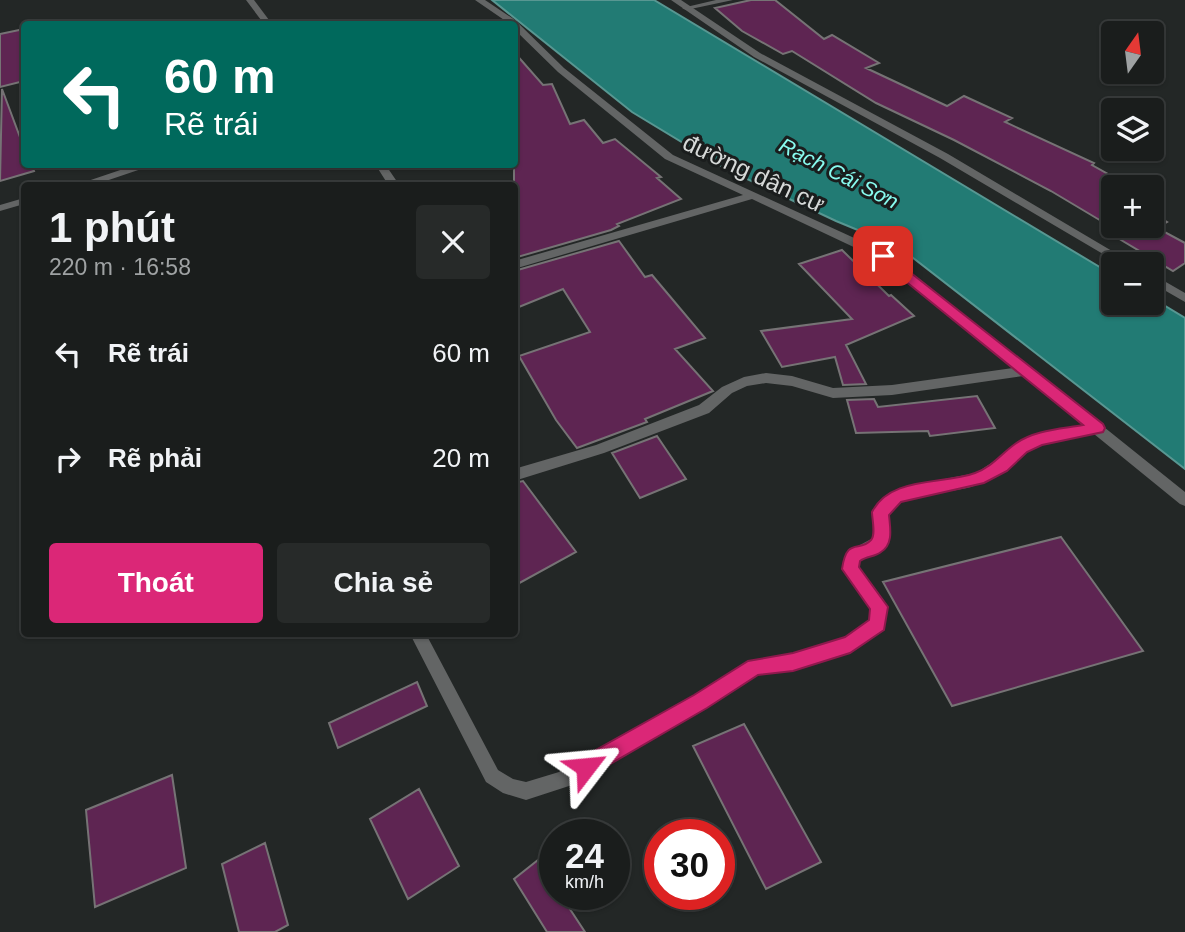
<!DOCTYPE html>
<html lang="vi">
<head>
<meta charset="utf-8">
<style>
	body { margin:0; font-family:Helvetica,sans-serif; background:#272a29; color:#f1f3f6; height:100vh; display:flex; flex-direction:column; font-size:26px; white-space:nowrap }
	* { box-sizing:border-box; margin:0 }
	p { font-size:23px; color:#9fa2a3 }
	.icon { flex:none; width:38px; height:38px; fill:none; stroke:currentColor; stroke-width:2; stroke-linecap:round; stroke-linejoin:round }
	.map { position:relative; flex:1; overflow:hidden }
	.sheet { position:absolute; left:21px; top:182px; width:497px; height:455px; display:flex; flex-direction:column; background:#1a1d1c; border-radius:7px; box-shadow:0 2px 5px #0004,0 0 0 2px #383b3b }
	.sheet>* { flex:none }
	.hud { position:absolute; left:21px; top:21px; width:497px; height:147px; border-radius:7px; box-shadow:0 2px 5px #0004,0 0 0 2px #383b3b; background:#00695c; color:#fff; overflow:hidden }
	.needle { width:46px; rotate:14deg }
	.controls { position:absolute; left:1101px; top:21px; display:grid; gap:14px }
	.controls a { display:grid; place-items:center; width:63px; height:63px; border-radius:7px; background:#1a1d1c; box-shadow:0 2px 5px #0004,0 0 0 2px #383b3b; font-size:35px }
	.speed { position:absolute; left:539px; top:819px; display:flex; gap:14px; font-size:35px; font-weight:700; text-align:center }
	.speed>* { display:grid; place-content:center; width:91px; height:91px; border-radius:50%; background:#1a1d1c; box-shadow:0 2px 5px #0004,0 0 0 2px #383b3b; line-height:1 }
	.speed small { font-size:18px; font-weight:400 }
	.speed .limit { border:10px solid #d22; background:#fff; color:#111 }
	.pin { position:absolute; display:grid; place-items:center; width:60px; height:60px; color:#fff; margin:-30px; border-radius:14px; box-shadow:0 4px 10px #0006 }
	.me { position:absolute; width:77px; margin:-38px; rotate:61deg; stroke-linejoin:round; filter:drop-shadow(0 0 5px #0008) }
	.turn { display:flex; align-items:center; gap:24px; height:147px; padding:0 28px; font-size:32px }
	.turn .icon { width:91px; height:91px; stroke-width:2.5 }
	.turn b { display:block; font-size:49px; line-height:60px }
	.round { display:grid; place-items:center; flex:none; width:74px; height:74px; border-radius:7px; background:#272a29 }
	.overview { display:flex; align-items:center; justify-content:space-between; height:119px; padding:0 28px }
	h1 { font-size:42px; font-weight:800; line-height:52px }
	.primary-button { display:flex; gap:14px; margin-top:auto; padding:14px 28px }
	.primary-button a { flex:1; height:80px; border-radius:7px; background:#db2777; color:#fff; font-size:28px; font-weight:800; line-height:80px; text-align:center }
	.primary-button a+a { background:#272a29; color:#f1f3f6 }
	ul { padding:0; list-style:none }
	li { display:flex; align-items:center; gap:21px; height:105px; padding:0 28px }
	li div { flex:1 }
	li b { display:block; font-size:26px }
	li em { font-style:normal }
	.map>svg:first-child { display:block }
	.water { fill:#227b74; stroke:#589792; stroke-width:2 }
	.building { fill:#5e2552; stroke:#767375; stroke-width:2 }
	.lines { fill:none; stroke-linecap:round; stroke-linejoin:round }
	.service { fill:#636565; fill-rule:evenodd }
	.minor { fill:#636565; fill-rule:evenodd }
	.route { fill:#db2777; stroke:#8e194d; stroke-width:2 }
	.labels { text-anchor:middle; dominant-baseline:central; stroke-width:6; stroke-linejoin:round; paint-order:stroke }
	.far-water-label { font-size:21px; font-style:italic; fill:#88fbef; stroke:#1a1d1d }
	.street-label { font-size:24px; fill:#d6d9d8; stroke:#1a1d1d }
</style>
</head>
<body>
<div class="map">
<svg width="1185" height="932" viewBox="0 0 1185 932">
	<rect width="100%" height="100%" fill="#232726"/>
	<path class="water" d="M492,0H654L1113,275V303H1152V298L1185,318V469L899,247L836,221L728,170L632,112Z"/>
	<path class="building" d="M751,0H775L824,39L832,35L879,63L866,68L947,106L964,96L1012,118L1005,122L1094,163L1092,165L1124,183L1112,189L1113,226H1152V213L1167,222L1157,228L1185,243V263L1173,271L1106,231L1113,228L1051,191L954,140L876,103L792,51L783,54L742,31L715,8Z
		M24,29V81L0,87V34Z
		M514,52L543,85L552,84L570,124L584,120L603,143L615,139L661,177L657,178L681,199L617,224L619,226L611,230L514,258Z
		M2,89L24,148V164H31L34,171L0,181Z
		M619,241L645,277L652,275L705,338L675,349L713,391L645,419L647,422L577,448L556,420L519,356L590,332L563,289L514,309V271Z
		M842,250L889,296L891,295L914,316L846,345L866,384L843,385L835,357L782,367L761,331L852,319L799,264Z
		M977,396L995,428L930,436L928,431L856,433L847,400L874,399L878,407Z
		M657,436L686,479L640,498L612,453Z
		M523,481L576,552L514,586V483Z
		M1061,537L1143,651L952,706L883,582Z
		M417,682L427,706L338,748L329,723Z
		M744,724L821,862L766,889L693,746Z
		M172,775L186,868L95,907L86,810Z
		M419,789L459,866L408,899L370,819Z
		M265,843L288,925L275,932H239L222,864Z
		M538,860L555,886V894H560L585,932H547L514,879Z"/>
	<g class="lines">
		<path class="service" d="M716,0H733L686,10L682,8Z"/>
		<path class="minor" d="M246,0H254L272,24H264Z
			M475,0H485L515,20L564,68L673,155L887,253L1185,492V506L1180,504L1094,434C1073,437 1050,439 1031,450C1007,463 996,481 967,488C938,495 909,490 887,514C890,549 886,543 859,560V567L885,602L887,607L884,629L857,649L793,670L758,674L706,708L569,786L526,800L503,793L486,782L410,634H426L498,770L513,779L526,782L559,772L694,696L749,662L793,654L846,638L870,620L871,609L843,569L847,552L873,538V512L884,498L895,491L913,485L976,473L1028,439L1050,431L1083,425L1023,376L892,395L833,398L792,386L766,383L747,386L732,393L709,413L604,453L514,481V469L596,445L699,405L722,387L744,377L766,373L792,376L833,388L892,385L1013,368L879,259L752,199L514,269V261L743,195L665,159L558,72L514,29V24H510Z
			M671,0H681L760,53L948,154L1134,264H1120L940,158L754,57Z
			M138,164H156L91,186H73Z
			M375,164H385L400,186H389Z
			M24,198V204L0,211V205Z
			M1152,274L1185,293V302L1152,283Z"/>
	</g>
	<path class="route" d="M883,251L1103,424L1105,428L1103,432L1042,445L1027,452L1007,471L984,483L901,502L889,515C890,527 894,544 881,552C875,557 867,556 860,561L859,567L888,607L884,630L850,653L793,671L758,675L707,708L593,774L586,777L578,774L575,767L578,760L694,695L748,661L793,653L845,637L869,620L870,609L842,569C847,536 859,553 871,540C876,535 872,519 872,512C890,476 942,485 975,473C992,467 1001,454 1015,444C1034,430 1061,429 1083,425L878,259L877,256Z"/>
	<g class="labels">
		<g class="far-water-label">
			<text transform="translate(839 173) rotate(27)">Rạch Cái Sơn</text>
		</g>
		<g class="street-label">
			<text transform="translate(754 173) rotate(25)">đường dân cư</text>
		</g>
	</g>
</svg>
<div class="controls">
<a><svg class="needle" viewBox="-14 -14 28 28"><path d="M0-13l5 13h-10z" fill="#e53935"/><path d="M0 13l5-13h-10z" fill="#9fa2a3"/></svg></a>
<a><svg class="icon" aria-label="layers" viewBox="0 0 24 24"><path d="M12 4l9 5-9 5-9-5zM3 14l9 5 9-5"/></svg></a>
<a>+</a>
<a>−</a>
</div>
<div class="speed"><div>24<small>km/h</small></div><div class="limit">30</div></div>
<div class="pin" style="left:883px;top:256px;background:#d93025"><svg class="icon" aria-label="arrive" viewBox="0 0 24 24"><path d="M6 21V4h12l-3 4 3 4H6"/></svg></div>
<svg class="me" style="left:586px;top:767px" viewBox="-20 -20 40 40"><path d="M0-17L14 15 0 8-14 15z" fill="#db2777" stroke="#fff" stroke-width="4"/></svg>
<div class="hud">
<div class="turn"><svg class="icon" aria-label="left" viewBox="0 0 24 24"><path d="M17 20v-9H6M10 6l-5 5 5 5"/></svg><div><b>60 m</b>Rẽ trái</div></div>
</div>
<section class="sheet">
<div class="overview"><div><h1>1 phút</h1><p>220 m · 16:58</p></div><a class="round"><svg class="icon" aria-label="close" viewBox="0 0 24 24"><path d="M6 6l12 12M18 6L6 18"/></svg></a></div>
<ul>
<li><svg class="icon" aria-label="left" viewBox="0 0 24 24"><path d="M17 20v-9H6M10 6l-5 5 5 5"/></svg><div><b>Rẽ trái</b></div><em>60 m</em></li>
<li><svg class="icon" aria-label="right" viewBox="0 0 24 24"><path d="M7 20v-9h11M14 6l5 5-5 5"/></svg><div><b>Rẽ phải</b></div><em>20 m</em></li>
</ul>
<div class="primary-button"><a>Thoát</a><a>Chia sẻ</a></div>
</section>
</div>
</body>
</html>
